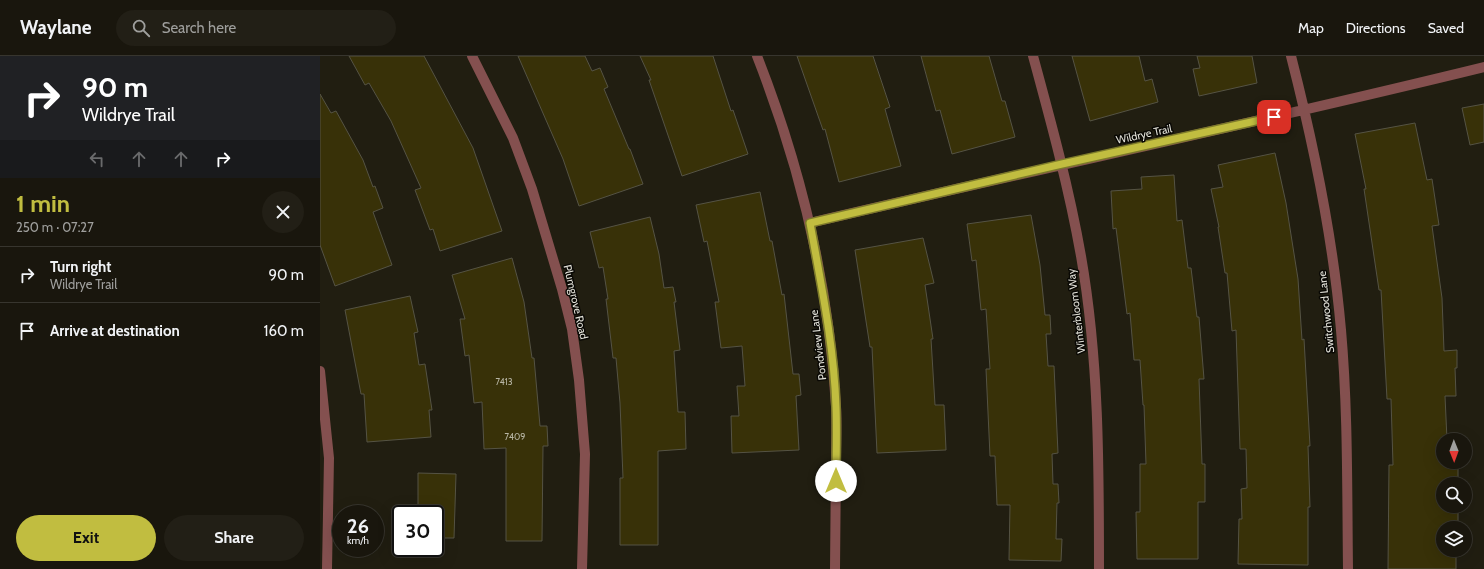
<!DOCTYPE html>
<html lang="en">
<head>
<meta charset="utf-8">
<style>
	body { margin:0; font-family:Cabin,sans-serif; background:#221f16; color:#f1f3f6; height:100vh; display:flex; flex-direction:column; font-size:15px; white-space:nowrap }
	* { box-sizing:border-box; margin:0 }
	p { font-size:13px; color:#9f9f9d }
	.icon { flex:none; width:22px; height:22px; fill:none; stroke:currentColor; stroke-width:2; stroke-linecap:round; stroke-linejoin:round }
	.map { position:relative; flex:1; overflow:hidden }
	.sheet { display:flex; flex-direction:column; background:#19160d; width:320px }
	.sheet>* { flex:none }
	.banner { background:#202124; color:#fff; overflow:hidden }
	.needle { width:26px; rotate:179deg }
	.buttons { position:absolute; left:1116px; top:377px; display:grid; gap:8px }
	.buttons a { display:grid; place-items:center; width:36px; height:36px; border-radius:50%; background:#19160d; box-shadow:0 4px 16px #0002,0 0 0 1px #37352e; font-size:20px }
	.speed { position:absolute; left:12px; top:449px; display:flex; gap:8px; font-size:20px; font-weight:700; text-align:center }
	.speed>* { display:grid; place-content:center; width:52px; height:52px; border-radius:50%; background:#19160d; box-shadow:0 4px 16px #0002,0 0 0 1px #37352e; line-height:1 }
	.speed small { font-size:10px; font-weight:400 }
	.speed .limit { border:2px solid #111; border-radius:6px; background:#fff; color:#111 }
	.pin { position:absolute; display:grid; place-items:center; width:34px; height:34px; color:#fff; margin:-17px; border-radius:8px; box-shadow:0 2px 6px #0006 }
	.me { position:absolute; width:44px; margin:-22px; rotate:0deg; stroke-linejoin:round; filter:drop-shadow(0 0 3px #0008) }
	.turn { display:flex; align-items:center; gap:14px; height:84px; padding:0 16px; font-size:18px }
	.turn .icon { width:52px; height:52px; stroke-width:2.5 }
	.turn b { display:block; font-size:28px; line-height:34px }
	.lanes { display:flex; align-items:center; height:38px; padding:0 16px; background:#0003; justify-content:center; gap:20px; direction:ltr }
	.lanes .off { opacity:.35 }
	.round { display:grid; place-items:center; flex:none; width:42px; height:42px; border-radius:21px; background:#221f16 }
	.overview { display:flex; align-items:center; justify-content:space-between; height:68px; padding:0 16px }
	h1 { font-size:24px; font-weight:700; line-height:30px; color:#c1bd40 }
	.button { display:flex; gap:8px; margin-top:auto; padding:8px 16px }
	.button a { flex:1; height:46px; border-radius:24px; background:#c1bd40; color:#111; font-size:16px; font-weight:700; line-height:46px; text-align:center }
	.button a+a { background:#221f16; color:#f1f3f6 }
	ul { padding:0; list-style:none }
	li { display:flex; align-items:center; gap:12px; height:56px; padding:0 16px; border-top:1px solid #37352e }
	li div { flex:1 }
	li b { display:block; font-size:15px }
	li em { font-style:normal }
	header { display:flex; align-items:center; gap:24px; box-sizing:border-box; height:56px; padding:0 20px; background:#19160d; border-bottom:1px solid #37352e }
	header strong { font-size:19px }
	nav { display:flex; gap:22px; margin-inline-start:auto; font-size:14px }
	.search { width:280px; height:36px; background:#221f16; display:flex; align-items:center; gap:10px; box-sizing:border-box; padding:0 14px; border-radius:22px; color:#9f9f9d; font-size:15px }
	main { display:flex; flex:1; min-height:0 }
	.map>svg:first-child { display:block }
	.building { fill:#383108; stroke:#555344 }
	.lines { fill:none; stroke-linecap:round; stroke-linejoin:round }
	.minor { stroke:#84504f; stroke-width:10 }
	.route-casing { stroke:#7d7b2a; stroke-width:10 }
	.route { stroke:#c1bd40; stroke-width:7 }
	.labels { text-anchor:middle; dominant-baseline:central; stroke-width:3; stroke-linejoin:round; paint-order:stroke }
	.number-label { font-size:9px; fill:#b8b6a5 }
	.street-label { font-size:11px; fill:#e3e2d9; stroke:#090804 }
</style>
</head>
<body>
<header>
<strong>Waylane</strong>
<div class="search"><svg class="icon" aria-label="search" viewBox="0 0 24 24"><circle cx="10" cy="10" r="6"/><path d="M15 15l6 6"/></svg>Search here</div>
<nav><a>Map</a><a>Directions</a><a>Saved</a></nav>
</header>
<main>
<section class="sheet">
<div class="banner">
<div class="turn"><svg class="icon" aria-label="right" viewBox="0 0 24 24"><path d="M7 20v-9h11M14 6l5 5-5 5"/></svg><div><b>90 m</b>Wildrye Trail</div></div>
<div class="lanes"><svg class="icon off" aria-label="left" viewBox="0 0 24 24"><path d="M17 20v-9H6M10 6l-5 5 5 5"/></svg><svg class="icon off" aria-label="ahead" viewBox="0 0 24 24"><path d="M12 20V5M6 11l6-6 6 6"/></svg><svg class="icon off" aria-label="ahead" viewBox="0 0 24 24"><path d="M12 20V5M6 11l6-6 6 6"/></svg><svg class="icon" aria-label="right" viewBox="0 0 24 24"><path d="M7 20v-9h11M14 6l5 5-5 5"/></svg></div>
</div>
<div class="overview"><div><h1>1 min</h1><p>250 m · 07:27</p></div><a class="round"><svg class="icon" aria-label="close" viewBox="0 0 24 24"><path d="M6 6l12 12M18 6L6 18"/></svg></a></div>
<ul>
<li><svg class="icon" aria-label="right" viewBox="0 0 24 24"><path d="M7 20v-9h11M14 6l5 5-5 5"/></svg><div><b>Turn right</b><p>Wildrye Trail</p></div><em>90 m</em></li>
<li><svg class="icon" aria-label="arrive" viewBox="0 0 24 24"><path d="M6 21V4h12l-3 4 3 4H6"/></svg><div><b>Arrive at destination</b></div><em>160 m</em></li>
</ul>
<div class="button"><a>Exit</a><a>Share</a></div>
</section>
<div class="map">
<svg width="1164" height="513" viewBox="0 0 1164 513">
	<rect width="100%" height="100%" fill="#211e11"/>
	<path class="building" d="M29,0H104L153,92L182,175L120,195L113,173L110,174L95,134L101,132L71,65L49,27L45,29Z
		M198,0H265L272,15L280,12L288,31L284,33L309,93H310L323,128L259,150L243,103Z
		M320,0H393L411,55L413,54L428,98L362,120L329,24H331Z
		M477,0H553L570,51L565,53L581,110L519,126L505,73L503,74Z
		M601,0H669L682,45H685L695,81L632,98L620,54L616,55Z
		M752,0H819L825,25L832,23L838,46L770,65Z
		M877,0H932L937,27L879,40L873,13L880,12Z
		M0,38L11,57L16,55L43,104L53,131L55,130L63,152L53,156L72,209L15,230L0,189Z
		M1164,48V86L1150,89L1142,52Z
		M1095,67L1107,124L1112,123L1119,169L1112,170L1122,242L1124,295L1137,294V312H1135L1136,340H1125L1127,384H1123V406H1128V408H1138V428H1123V450H1138V472H1123V494H1136V513H1068L1069,409H1073L1071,343H1067L1061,234H1059L1044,133H1046L1035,78Z
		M955,97L966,147L978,223L982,284L984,283L990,390H988L990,451H988V509L918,508L919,463H922L921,433L927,432L926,393H920L916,274L912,275L907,217H905L898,171H899L891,133L903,131L898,109Z
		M854,119L857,165L862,164L868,212H871L877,261H879L884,323H879L882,408H885V446H878V503H817L816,456H820V408H826L824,349H823L820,304H814L810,257L807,258L796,172L793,173L791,135L822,133L821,121Z
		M440,136L450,185H452L462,239L464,238L473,318H479L481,339L476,340L479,394L412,397L411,360H419L417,330H425L422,290L401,292L395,246H399L387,185L384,186L376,149Z
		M711,159L720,209L725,259H730L731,278H726L728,310H734L738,397L732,398L733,428H738L739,447H737L736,483H742L741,505L689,504L690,449H677L675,400H670L666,313H670L666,253L661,254L656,204L652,205L647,168Z
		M330,161L339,198L344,232L353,231L356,246H354L360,294L354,295L358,356H365L366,393L338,395V489H300V422H303L300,347L296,302H293L286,243H288L283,211L279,212L270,176Z
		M603,182L614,227L605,229L613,283H611L615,349H624L626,394L557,397L552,291H550L535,194Z
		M192,202L204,246L212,302H214L220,370H227L228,390H223L222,485H186V392L164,393L162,346L154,347L149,299L145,300L140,263H145L132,219Z
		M90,240L98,276L94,277L99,309L105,308L112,354H109L111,381L47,386L44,338H41L25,254Z
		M98,417L136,418L134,482H115V458H98Z"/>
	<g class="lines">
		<path class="minor" d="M152,0L193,82L212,133L242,233L252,273L259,324L265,398L262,513
			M437,0C481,112 509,230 516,350C517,368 516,386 516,404C516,440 515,477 515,513
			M713,0C731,66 749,132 761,200C779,303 779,409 779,513
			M971,0C994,90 1013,181 1021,274C1028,353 1027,433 1028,513
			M490,167C714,114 940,66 1164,11
			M0,315L9,402L7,513"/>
	</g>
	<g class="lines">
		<defs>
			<path id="route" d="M516,425C516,400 517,376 516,351C514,289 501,228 490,167L742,108L954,61"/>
		</defs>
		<use href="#route" class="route-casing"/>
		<use href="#route" class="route"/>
	</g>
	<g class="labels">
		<g class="number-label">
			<text x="184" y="325">7413</text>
			<text x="195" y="380">7409</text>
		</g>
		<g class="street-label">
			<text transform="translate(824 78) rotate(-12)">Wildrye Trail</text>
			<text transform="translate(256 246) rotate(77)">Plumgrove Road</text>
			<text transform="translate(756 255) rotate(-97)">Winterbloom Way</text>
			<text transform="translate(1006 256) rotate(-96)">Switchwood Lane</text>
			<text transform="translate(498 289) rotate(-97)">Pondview Lane</text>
		</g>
	</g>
</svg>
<div class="buttons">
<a><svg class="needle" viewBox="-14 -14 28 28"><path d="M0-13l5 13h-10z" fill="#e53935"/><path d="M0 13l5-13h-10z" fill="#9f9f9d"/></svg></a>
<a><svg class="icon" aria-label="search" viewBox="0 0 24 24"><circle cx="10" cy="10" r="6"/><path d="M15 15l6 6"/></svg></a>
<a><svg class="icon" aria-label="layers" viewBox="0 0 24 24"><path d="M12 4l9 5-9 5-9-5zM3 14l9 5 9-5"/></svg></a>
</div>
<div class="speed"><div>26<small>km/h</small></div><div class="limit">30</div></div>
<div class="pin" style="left:954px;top:61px;background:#d93025"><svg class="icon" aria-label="arrive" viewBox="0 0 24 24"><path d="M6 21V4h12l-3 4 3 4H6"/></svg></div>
<svg class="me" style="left:516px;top:425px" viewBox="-20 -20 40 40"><circle r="19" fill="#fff"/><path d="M0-13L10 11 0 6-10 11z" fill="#c1bd40"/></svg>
</div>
</main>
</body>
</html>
